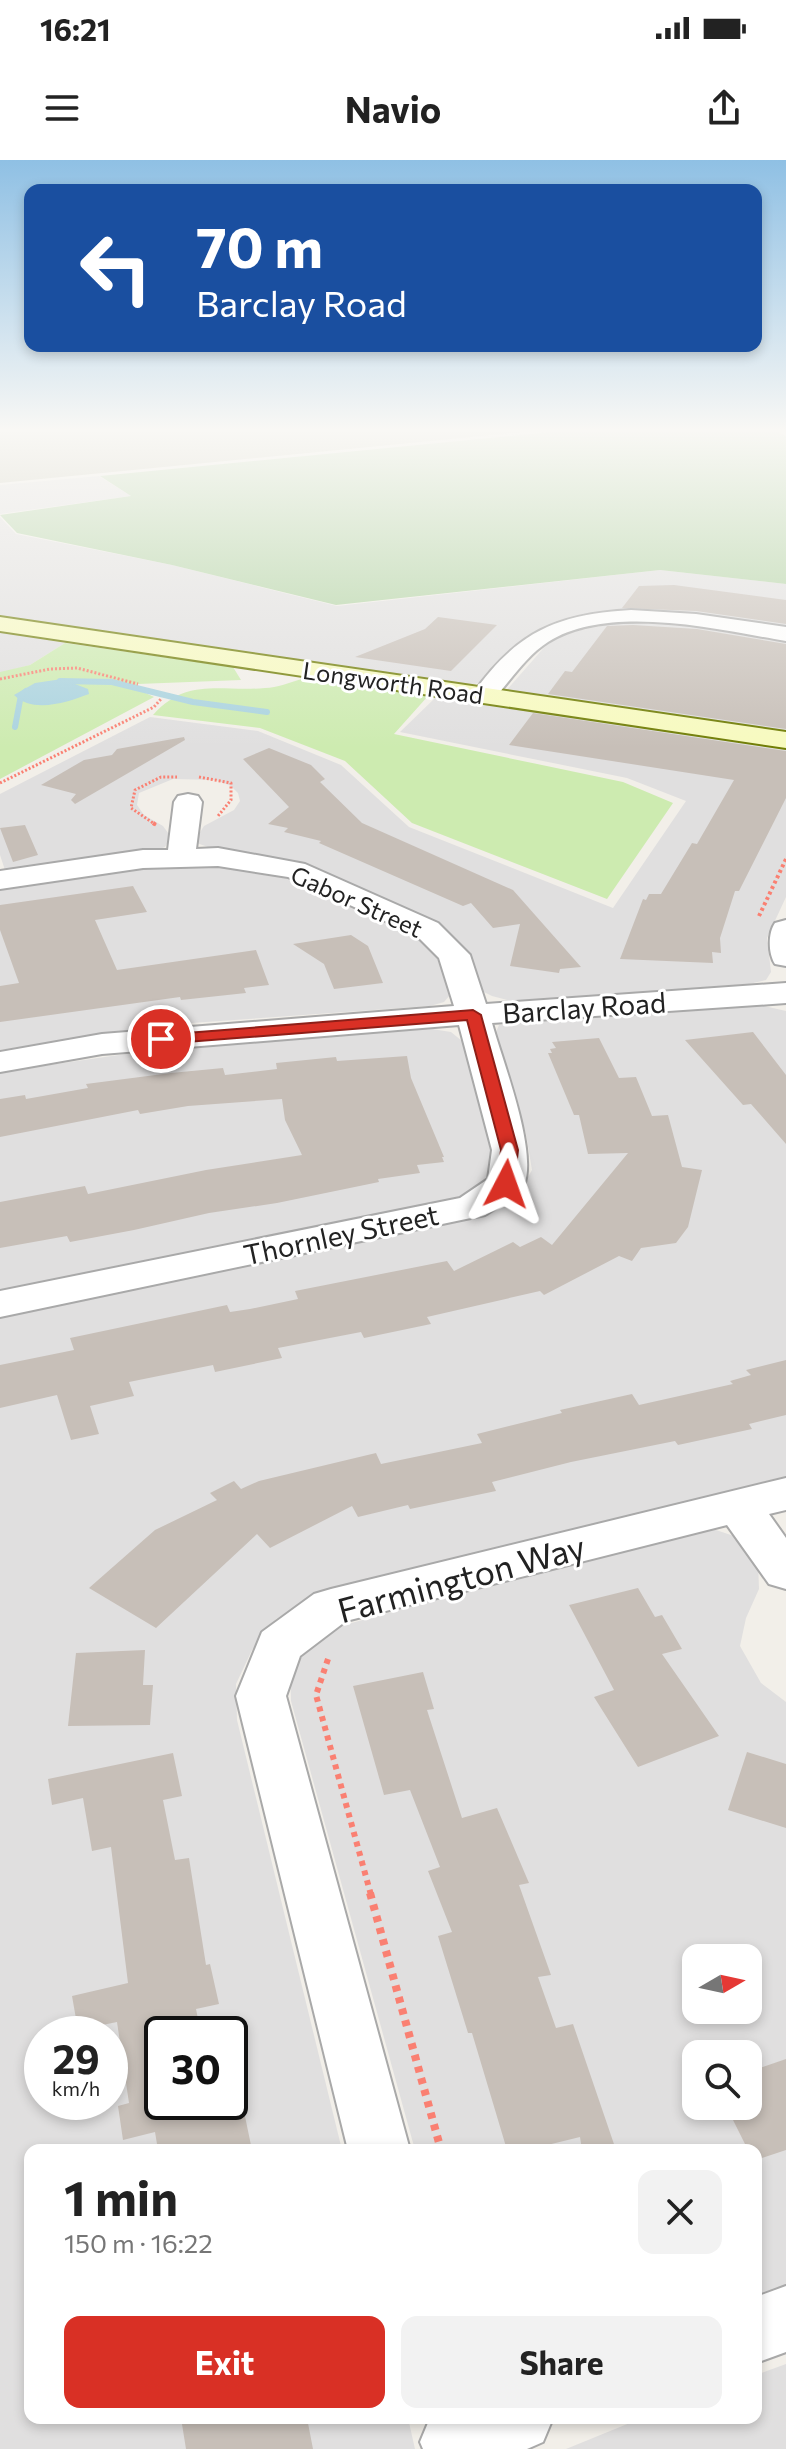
<!DOCTYPE html>
<html lang="en">
<head>
<meta charset="utf-8">
<style>
	body { margin:0; font-family:Commissioner,sans-serif; background:#f2f2f2; color:#222; height:100vh; display:flex; flex-direction:column; font-size:30px; white-space:nowrap }
	* { box-sizing:border-box; margin:0 }
	p { font-size:26px; color:#767676 }
	.icon { flex:none; width:44px; height:44px; fill:none; stroke:currentColor; stroke-width:2; stroke-linecap:round; stroke-linejoin:round }
	.map { position:relative; flex:1; overflow:hidden }
	.side { position:absolute; left:24px; top:1984px; width:738px; height:280px; display:flex; flex-direction:column; background:#fff; border-radius:16px; box-shadow:0 4px 12px #0003 }
	.side>* { flex:none }
	.guide { position:absolute; left:24px; top:24px; width:738px; height:168px; border-radius:16px; box-shadow:0 4px 12px #0003; background:#1a4fa0; color:#fff; overflow:hidden }
	.needle { width:52px; rotate:81deg }
	.buttons { position:absolute; left:682px; top:1784px; display:grid; gap:16px }
	.buttons a { display:grid; place-items:center; width:80px; height:80px; border-radius:16px; background:#fff; box-shadow:0 4px 12px #0003; font-size:40px }
	.speed { position:absolute; left:24px; top:1856px; display:flex; gap:16px; font-size:40px; font-weight:700; text-align:center }
	.speed>* { display:grid; place-content:center; width:104px; height:104px; border-radius:50%; background:#fff; box-shadow:0 4px 12px #0003; line-height:1 }
	.speed small { font-size:20px; font-weight:400 }
	.speed .limit { border:4px solid #111; border-radius:12px; background:#fff; color:#111 }
	.pin { position:absolute; display:grid; place-items:center; width:68px; height:68px; color:#fff; margin:-34px; border:4px solid #fff; border-radius:50%; box-shadow:0 2px 8px #0007 }
	.me { position:absolute; width:88px; margin:-44px; rotate:4deg; stroke-linejoin:round; filter:drop-shadow(0 0 6px #0008) }
	.turn { display:flex; align-items:center; gap:28px; height:168px; padding:0 40px; font-size:36px }
	.turn .icon { width:104px; height:104px; stroke-width:2.5 }
	.turn b { display:block; font-size:56px; line-height:68px }
	.round { display:grid; place-items:center; flex:none; width:84px; height:84px; border-radius:16px; background:#f2f2f2 }
	.headline { display:flex; align-items:center; justify-content:space-between; height:136px; padding:0 40px }
	h1 { font-size:48px; font-weight:700; line-height:60px }
	.cta { display:flex; gap:16px; margin-top:auto; padding:16px 40px }
	.cta a { flex:1; height:92px; border-radius:16px; background:#d93025; color:#fff; font-size:32px; font-weight:700; line-height:92px; text-align:center }
	.cta a+a { background:#f2f2f2; color:#222 }
	.status { display:flex; justify-content:space-between; align-items:center; height:56px; padding:0 40px; background:#fff; direction:ltr }
	.status svg { height:22px; fill:currentColor }
	header { display:flex; justify-content:space-between; align-items:center; height:104px; padding:0 40px; background:#fff; font-size:36px; font-weight:700 }
	.map>svg:first-child { display:block }
	.residential { fill:#e0dfdf; fill-rule:evenodd }
	.construction { fill:#c7c7b4 }
	.grass { fill:#cdebb0 }
	.forest { fill:#add19e }
	.water { fill:#aad3df }
	.lines { fill:none; stroke-linecap:round; stroke-linejoin:round }
	.stream { stroke:#aad3df; stroke-width:6 }
	.building { fill:#c7bfb8 }
	.street-casing { stroke:#a9a9a9; stroke-width:4 }
	.secondary-casing { stroke:#707d05; stroke-width:4 }
	.path-far3 { stroke:#fa8072; stroke-width:3; stroke-dasharray:2 2; stroke-linecap:butt }
	.path-far2 { stroke:#fa8072; stroke-width:4; stroke-dasharray:3 3; stroke-linecap:butt }
	.path-far1 { stroke:#fa8072; stroke-width:6; stroke-dasharray:5 5; stroke-linecap:butt }
	.path { stroke:#fa8072; stroke-width:8; stroke-dasharray:6 6; stroke-linecap:butt }
	.street { fill:#fff; fill-rule:evenodd }
	.secondary { fill:#f7fabf; fill-rule:evenodd }
	.route { fill:#d93025; stroke:#8d1f18; stroke-width:2 }
	.labels { text-anchor:middle; dominant-baseline:central; stroke-width:6; stroke-linejoin:round; paint-order:stroke }
	.far-street-label { font-size:24px; fill:#222; stroke:#fff }
	.street-label { font-size:28px; fill:#222; stroke:#fff }
	.near-street-label { font-size:34px; fill:#222; stroke:#fff }
</style>
</head>
<body>
<div class="status"><b>16:21</b><svg viewBox="0 0 49 12"><path d="M0 12V9h3v3zM5 12V6h3v6zM10 12V3h3v9zM15 12V0h3v12zM26 1h20v11H26zM47 4h2v5h-2z"/></svg></div>
<header><svg class="icon" aria-label="menu" viewBox="0 0 24 24"><path d="M4 6h16M4 12h16M4 18h16"/></svg>Navio<svg class="icon" aria-label="share" viewBox="0 0 24 24"><path d="M12 15V3M7 8l5-5 5 5M5 13v7h14v-7"/></svg></header>
<div class="map">
<svg width="786" height="2289" viewBox="0 0 786 2289">
	<rect width="100%" height="100%" fill="#f2efe9"/>
	<path class="residential" d="M99,316L131,336L0,354V325Z
		M0,357L16,374L172,405L337,446L660,410L786,424V469L672,455L575,458L529,475L484,522L464,526L0,457Z
		M664,462L786,478V574L504,533L548,483L563,474L615,463Z
		M0,471L65,483L30,505L0,513Z
		M435,534L786,587V737L767,778L771,812L766,820L749,824L511,841L492,836L482,831L468,798L457,780L439,764L415,752L302,705L219,691L194,682L204,666L234,650L240,641L238,633L231,626L216,620L173,619L139,633L137,645L144,655L163,666L171,677L165,687L152,692L6,713L0,695V634L150,557L258,571L341,605L409,667L613,748L686,641L627,618L400,572L434,539Z
		M157,703H203L290,715L409,768L431,785L440,801L450,835L444,842L430,846L163,865L0,890V726Z
		M760,845L786,851V1316L313,1437L276,1459L252,1490L236,1524L237,1560L342,1990H30V2258H408L415,2289H0V1156L489,1054L519,1033L532,1010L526,974L494,877L499,865L519,861ZM42,1874H110V1942H42ZM162,1874H230V1942H162Z
		M432,869L451,872L462,881L494,988L488,1026L464,1037L0,1131V912L168,888Z
		M704,1366L743,1379L758,1401L759,1429L746,1458L740,1486L761,1523L786,1542V2126L756,2137V1990H415L291,1541L290,1504L326,1470ZM696,1798H748V1850H696ZM696,1894H748V1946H696Z
		M786,2204V2289H566L642,2258H756V2215Z"/>
	<path class="construction" d="M0,268H563L0,323Z"/>
	<path class="grass" d="M65,483L233,507L241,520L138,524L133,527L154,537L0,619V512L30,505Z
		M302,519L428,536L394,574L623,622L673,643L607,739L412,663L345,601L260,568L153,555C187,517 219,532 265,528C277,528 290,522 302,519Z"/>
	<path class="forest" d="M593,268H770L786,276V424L660,410L336,445L172,405L17,373L0,355L131,336L100,316Z"/>
	<path class="water" d="M62,519L88,529L89,534C68,542 33,554 14,535L35,523Z"/>
	<g class="lines">
		<path class="stream" d="M60,521L112,522L193,542L267,552
			M15,567L21,535L26,531"/>
	</g>
	<path class="building" d="M674,425L786,440V464L696,451L622,448L639,426Z
		M438,457L497,465L451,511L355,497L425,469Z
		M633,465L697,469L786,484V569L548,534L565,511L572,512L607,466Z
		M533,553L786,591V638L739,731H735L720,778L721,793L712,792L713,803L620,799L643,739L646,740L649,734H661L692,683L697,684L734,620L509,585Z
		M184,577L185,580L75,644L71,640L76,634L41,625L84,600L112,595L117,589Z
		M269,588L311,605L325,619L320,622L362,663L513,730L581,807L560,809L559,813L510,806L520,764L493,768L471,743L463,746L319,683L321,681L284,672L288,668L268,664L289,647L243,599Z
		M25,665L38,695L13,702L0,668Z
		M133,726L147,752L95,760L117,810L256,790L269,825L244,828L246,833L181,840L180,837L0,862V826L19,823L0,770V745Z
		M351,775L368,786L383,823L334,829L324,804L293,784Z
		M753,872L786,915V984L751,944L743,945L685,880Z
		M599,878L619,918L636,917L652,956L668,955L682,1007L702,1010L688,1067L676,1083L641,1088L632,1101L619,1096L544,1135L540,1131L427,1157L431,1164L364,1178L361,1172L278,1188L282,1198L215,1212L213,1205L129,1222L134,1236L90,1246L99,1274L71,1280L57,1235L0,1248V1205L74,1190L70,1178L227,1145L230,1152L250,1149L298,1139L295,1131L447,1101L454,1111L513,1082L520,1087L541,1077L552,1085L628,993L588,994L579,955H574L548,893H552L550,889L556,888L552,882Z
		M407,896L411,918L444,997H442L444,1002L417,1005L420,1013L378,1019L379,1022L277,1043L209,1053L134,1070L70,1082L67,1076L0,1088V1042L85,1026L88,1034L206,1010L302,995L285,960L282,939L188,946L140,954L138,950L0,977V939L25,935L26,939L88,928L86,924L171,913L223,908L225,915L277,909L276,903L336,897L337,901Z
		M786,1200V1255L749,1264L752,1269L678,1285L675,1281L571,1302L492,1322L496,1331L410,1349L408,1345L358,1357L352,1346L270,1388L257,1374L156,1468L89,1428L155,1370L217,1340L210,1333L234,1321L241,1329L259,1321L376,1293L381,1304L482,1283L477,1274L562,1253L560,1250L632,1234L639,1245L733,1224L730,1221L751,1215L746,1210Z
		M638,1428L655,1457L662,1455L682,1489L662,1494L719,1576L638,1607L594,1537L614,1530L569,1445Z
		M145,1490L143,1525H153L150,1565L68,1566L76,1493Z
		M423,1512L434,1549L427,1550L462,1658L497,1648L529,1723L519,1725L551,1815L538,1817L556,1868L573,1864L616,1990H582L580,1977L527,1990H507L472,1873H468L438,1776L452,1772L428,1711L440,1707L410,1630L384,1635L353,1526Z
		M747,1592L786,1604V1668L728,1650Z
		M173,1593L182,1636L163,1640L175,1700L189,1698L206,1805L210,1804L219,1844L196,1849L201,1874H162V1942H242L252,1990H158L155,1972L123,1980L118,1946L129,1943L117,1862L78,1870L72,1836L128,1823L111,1687L92,1691L83,1638L52,1645L48,1619Z
		M786,1899V1990L756,2000V1990H748L726,1946H748V1912Z
		M181,2258H307L313,2289H186Z"/>
	<g class="lines">
		<defs>
			<path id="street" d="M631,450L696,454L786,467V481C719,470 610,443 548,482C526,496 510,521 493,540H475L472,535C516,472 557,454 631,450Z
				M188,634L198,636L202,642L196,689L218,688L305,704L438,763L470,795L486,844L786,823V843L492,863C502,900 538,991 524,1025C519,1038 496,1047 485,1055L0,1157V1131L460,1038L488,1019L492,990L459,865L102,894L0,912V892L102,874L454,846L439,798L416,775L288,717L218,706L143,708L0,729V711L143,690H168L174,642L178,636Z
				M786,760V806L775,804C768,793 768,773 775,763Z
				M786,1318V1350L769,1354L786,1378V1429L769,1424L727,1365L346,1461L300,1496L286,1536L410,1990H348L236,1536L262,1472L314,1434L331,1429Z
				M786,2126V2192L756,2203V2137Z
				M430,2258H553L543,2282L527,2289H423L420,2282Z"/>
			<path id="secondary" d="M0,457L786,572V588L0,471Z"/>
		</defs>
		<use href="#street" class="street-casing"/>
		<use href="#secondary" class="secondary-casing"/>
		<path class="path-far3" d="M0,519L50,509L77,508L138,524
			M199,617L231,623V640L218,656
			M0,623L154,547L161,539
			M156,665L131,648L135,630L161,617H177"/>
		<path class="path-far2" d="M153,663L156,665
			M759,756L786,699"/>
		<path class="path-far1" d="M328,1499L316,1535L371,1735"/>
		<path class="path" d="M370,1733L441,1990"/>
		<use href="#street" class="street"/>
		<use href="#secondary" class="secondary"/>
	</g>
	<linearGradient id="sky" x2="0" y2="1"><stop stop-color="#8fc0e4"/><stop offset="0.46" stop-color="#f9f8f5"/><stop offset="1" stop-color="#f9f8f5" stop-opacity="0"/></linearGradient>
	<rect width="786" height="588" fill="url(#sky)"/>
	<path class="route" d="M473,850L481,855L518,990L514,1024L506,1029L497,1024L501,990L467,860L161,884L153,879L161,875Z"/>
	<g class="labels">
		<g class="far-street-label">
			<text transform="translate(393 522) rotate(8)">Longworth Road</text>
			<text transform="translate(357 741) rotate(24)">Gabor Street</text>
		</g>
		<g class="street-label">
			<text transform="translate(584 847) rotate(-4)">Barclay Road</text>
			<text transform="translate(341 1074) rotate(-12)">Thornley Street</text>
		</g>
		<g class="near-street-label">
			<text transform="translate(461 1417) rotate(-15)">Farmington Way</text>
		</g>
	</g>
</svg>
<div class="buttons">
<a><svg class="needle" viewBox="-14 -14 28 28"><path d="M0-13l5 13h-10z" fill="#e53935"/><path d="M0 13l5-13h-10z" fill="#767676"/></svg></a>
<a><svg class="icon" aria-label="search" viewBox="0 0 24 24"><circle cx="10" cy="10" r="6"/><path d="M15 15l6 6"/></svg></a>
</div>
<div class="speed"><div>29<small>km/h</small></div><div class="limit">30</div></div>
<div class="pin" style="left:161px;top:879px;background:#d93025"><svg class="icon" aria-label="arrive" viewBox="0 0 24 24"><path d="M6 21V4h12l-3 4 3 4H6"/></svg></div>
<svg class="me" style="left:506px;top:1024px" viewBox="-20 -20 40 40"><path d="M0-17L14 15 0 8-14 15z" fill="#d93025" stroke="#fff" stroke-width="4"/></svg>
<div class="guide">
<div class="turn"><svg class="icon" aria-label="left" viewBox="0 0 24 24"><path d="M17 20v-9H6M10 6l-5 5 5 5"/></svg><div><b>70 m</b>Barclay Road</div></div>
</div>
<section class="side">
<div class="headline"><div><h1>1 min</h1><p>150 m · 16:22</p></div><a class="round"><svg class="icon" aria-label="close" viewBox="0 0 24 24"><path d="M6 6l12 12M18 6L6 18"/></svg></a></div>
<div class="cta"><a>Exit</a><a>Share</a></div>
</section>
</div>
</body>
</html>
